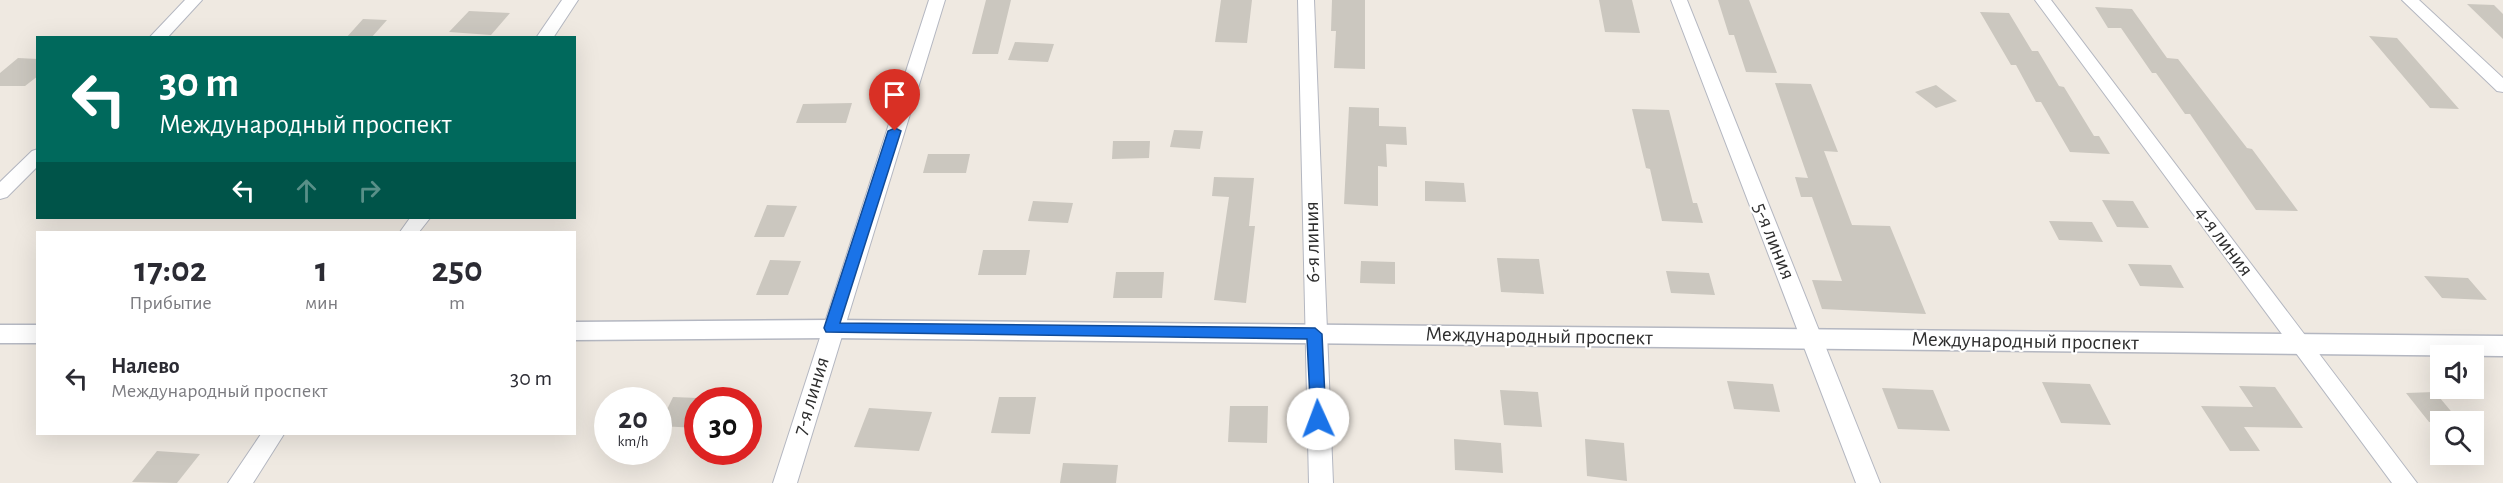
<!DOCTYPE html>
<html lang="ru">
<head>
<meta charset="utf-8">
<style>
	body { margin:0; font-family:"Alegreya Sans",sans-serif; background:#f7f7f7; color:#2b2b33; height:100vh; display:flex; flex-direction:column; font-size:22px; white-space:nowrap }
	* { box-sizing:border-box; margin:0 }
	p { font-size:20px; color:#7c7c81 }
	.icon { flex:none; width:33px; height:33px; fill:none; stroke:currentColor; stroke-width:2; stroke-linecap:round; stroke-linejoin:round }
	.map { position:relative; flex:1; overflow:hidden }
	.details { position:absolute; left:36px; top:231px; width:540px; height:204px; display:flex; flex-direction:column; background:#fff; border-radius:0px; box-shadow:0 6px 24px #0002 }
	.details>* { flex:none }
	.top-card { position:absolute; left:36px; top:36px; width:540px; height:183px; border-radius:0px; box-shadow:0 6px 24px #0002; background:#00695c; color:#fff; overflow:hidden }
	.controls { position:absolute; left:2430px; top:345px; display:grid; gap:12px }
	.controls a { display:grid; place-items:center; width:54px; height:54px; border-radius:0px; background:#fff; box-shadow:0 6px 24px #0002; font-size:30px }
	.speed { position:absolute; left:594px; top:387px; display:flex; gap:12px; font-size:30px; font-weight:700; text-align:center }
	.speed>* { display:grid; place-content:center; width:78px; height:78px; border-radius:50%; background:#fff; box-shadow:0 6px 24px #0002; line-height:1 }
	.speed small { font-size:15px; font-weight:400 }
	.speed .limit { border:9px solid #d22; background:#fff; color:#111 }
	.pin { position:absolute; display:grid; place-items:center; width:51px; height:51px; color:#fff; margin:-62px -26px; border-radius:50% 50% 50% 0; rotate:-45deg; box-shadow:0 0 6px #0007 }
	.pin .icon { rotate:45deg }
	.me { position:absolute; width:66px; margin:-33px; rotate:358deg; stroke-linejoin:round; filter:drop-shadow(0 0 4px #0008) }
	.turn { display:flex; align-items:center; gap:21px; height:126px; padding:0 24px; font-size:27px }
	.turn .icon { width:78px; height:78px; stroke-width:2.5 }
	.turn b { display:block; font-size:42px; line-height:51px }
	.lanes { display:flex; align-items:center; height:57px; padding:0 24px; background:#0003; justify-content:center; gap:30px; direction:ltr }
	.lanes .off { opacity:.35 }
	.eta { display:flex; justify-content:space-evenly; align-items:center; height:102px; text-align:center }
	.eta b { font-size:36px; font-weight:700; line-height:42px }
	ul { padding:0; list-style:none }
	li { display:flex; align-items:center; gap:18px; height:90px; padding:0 24px }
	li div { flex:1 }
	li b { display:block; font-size:22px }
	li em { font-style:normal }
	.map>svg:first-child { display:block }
	.building { fill:#cbc7bf }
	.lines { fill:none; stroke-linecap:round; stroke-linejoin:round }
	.minor-casing { stroke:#b4b7c1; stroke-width:2 }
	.tertiary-casing { stroke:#b4b7c1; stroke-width:3 }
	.minor { fill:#fff; fill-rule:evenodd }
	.tertiary { fill:#fff; fill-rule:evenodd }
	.route { fill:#1a73e8; stroke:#114b97; stroke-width:1.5 }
	.labels { text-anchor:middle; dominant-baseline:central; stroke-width:4.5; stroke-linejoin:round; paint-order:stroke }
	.street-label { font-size:21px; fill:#2e2e2e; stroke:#fff }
</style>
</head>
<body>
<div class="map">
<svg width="2503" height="483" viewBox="0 0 2503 483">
	<rect width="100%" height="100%" fill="#efe9e1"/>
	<path class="building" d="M986,0H1011L998,54H972Z
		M1221,0H1252L1247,43L1215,42Z
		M1332,0H1365V69L1334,68L1336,31H1331Z
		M1599,0H1632L1640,33L1605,32Z
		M1718,0H1749L1777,73L1746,72L1734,35H1729Z
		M2467,4L2494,5L2503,14V39Z
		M2095,7L2132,9L2167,58L2178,59L2247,148L2252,149L2298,211L2256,210L2190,114H2185L2156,73H2152L2121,28H2108Z
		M469,11L510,13L491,35L449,32Z
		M1980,12L2009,13L2032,51H2038L2059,86L2064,87L2094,136H2099L2110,154L2070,152L2041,102H2036L2016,65H2011Z
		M363,19L387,20L371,38H346Z
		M2369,36L2397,38L2459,109L2430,108Z
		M1015,42L1054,44L1048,62L1008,60Z
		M18,58L38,59V76L25,86H0V73Z
		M1775,83L1811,84L1838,152L1824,151L1852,225L1890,226L1926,314L1822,309L1812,280L1842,281L1812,197H1801L1795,177L1808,178Z
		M1936,85L1957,101L1936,108L1915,92Z
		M852,103L846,123H796L803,104Z
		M1349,107L1379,108V126L1406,127L1407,145L1386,144L1387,167L1378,166V206L1344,204Z
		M1632,109L1669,110L1693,203H1697L1703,223L1662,221L1650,169L1646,168Z
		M1174,130L1203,131L1200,149L1170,147Z
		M1113,141H1150L1149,158L1112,159Z
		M928,154H970L966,173H923Z
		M1214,177L1254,178L1249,226H1255L1246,303L1214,300L1229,197L1212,196Z
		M1425,181L1464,183L1466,202L1425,201Z
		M2102,200L2133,201L2149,228L2117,227Z
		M1033,201L1073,203L1068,223L1028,221Z
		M767,205L797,206L784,237H754Z
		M2049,221L2092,222L2103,242L2059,240Z
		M983,250H1030L1026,275H978Z
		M1497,258L1539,259L1544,294L1501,292Z
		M770,260L801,261L788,295H756Z
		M1361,261L1395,262V284L1360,283Z
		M2128,264L2171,265L2184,288L2140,286Z
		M1666,271L1709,273L1715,295L1671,293Z
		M1116,272H1164L1162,298H1113Z
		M2424,276L2468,278L2487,300L2442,298Z
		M1727,381L1773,384L1780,412L1734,409Z
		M2042,382L2090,384L2111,425L2061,423Z
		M2239,386L2275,387L2303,428L2244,427L2260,451H2230L2201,406L2253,407Z
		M1882,388L1933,390L1950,431L1898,429Z
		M1500,390L1538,392L1542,427L1504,425Z
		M2435,392L2460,422H2429L2406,393Z
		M673,397L698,398V428L659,426Z
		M999,397H1036L1030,434L991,433Z
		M1230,406H1268L1267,443L1228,442Z
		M869,408L932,412L919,451L854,447Z
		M1454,439L1501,443L1503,473L1455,470Z
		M1585,439L1624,443L1627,481L1587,476Z
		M157,451L200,454L177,483L132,482Z
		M1063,463L1118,465L1116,483H1060Z"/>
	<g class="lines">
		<defs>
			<path id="minor" d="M185,0H202L167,38H149Z
				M562,0H578L553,38H536Z
				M929,0H945L797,483H773Z
				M1298,0H1314L1333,483H1309Z
				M1671,0H1687L1880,483H1856Z
				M2035,0H2051L2417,483H2392Z
				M2402,0H2419L2503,78V92L2497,91Z
				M38,149V166L7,197L0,199V182L32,151Z
				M410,218H430L419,232H400Z
				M261,434H284L253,483H228Z"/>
			<path id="tertiary" d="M831,320L2503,336V356L831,338L574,340V322Z
				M0,325H38V343H0Z"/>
		</defs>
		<use href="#minor" class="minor-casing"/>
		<use href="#tertiary" class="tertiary-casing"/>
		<use href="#minor" class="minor"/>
		<use href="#tertiary" class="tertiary"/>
	</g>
	<path class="route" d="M895,128L901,131L840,323L1315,328L1322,334L1326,419L1324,423H1313L1311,419L1307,339L826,332L824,328L888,131Z"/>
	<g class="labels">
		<g class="street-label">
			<text transform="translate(1774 241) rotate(68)">5-я линия</text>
			<text transform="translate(2224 241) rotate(53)">4-я линия</text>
			<text transform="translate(1312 242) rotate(-91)">6-я линия</text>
			<text transform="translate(1539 336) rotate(1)">Международный проспект</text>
			<text transform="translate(2025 341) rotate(1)">Международный проспект</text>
			<text transform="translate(811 396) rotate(-73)">7-я линия</text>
		</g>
	</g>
</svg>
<div class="controls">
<a><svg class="icon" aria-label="sound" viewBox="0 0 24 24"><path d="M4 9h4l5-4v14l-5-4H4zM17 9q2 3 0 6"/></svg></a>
<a><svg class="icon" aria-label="search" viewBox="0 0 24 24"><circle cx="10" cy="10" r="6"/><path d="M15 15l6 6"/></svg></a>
</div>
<div class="speed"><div>20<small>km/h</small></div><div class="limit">30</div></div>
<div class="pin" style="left:895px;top:131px;background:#d93025"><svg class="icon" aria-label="arrive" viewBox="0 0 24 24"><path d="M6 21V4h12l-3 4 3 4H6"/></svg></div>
<svg class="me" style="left:1318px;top:419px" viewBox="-20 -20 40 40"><circle r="19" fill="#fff"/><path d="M0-13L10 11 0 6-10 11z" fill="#1a73e8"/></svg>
<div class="top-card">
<div class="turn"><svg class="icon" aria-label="left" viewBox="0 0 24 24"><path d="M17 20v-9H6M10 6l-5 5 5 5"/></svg><div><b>30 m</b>Международный проспект</div></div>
<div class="lanes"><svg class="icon" aria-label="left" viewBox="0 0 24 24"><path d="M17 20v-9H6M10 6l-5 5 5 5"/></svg><svg class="icon off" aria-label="ahead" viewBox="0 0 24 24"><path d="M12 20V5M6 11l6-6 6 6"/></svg><svg class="icon off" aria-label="right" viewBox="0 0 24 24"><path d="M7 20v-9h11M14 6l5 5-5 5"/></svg></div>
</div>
<section class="details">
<div class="eta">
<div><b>17:02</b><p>Прибытие</p></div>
<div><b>1</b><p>мин</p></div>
<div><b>250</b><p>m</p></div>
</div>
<ul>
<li><svg class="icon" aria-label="left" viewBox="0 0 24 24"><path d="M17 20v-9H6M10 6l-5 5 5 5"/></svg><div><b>Налево</b><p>Международный проспект</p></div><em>30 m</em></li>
</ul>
</section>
</div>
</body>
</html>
